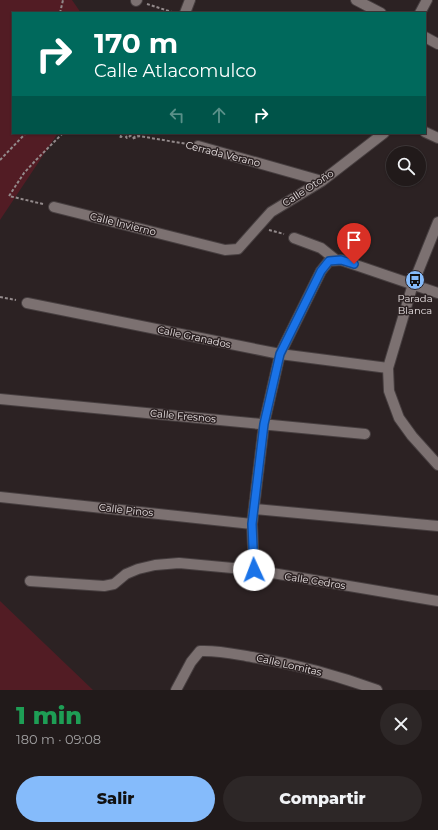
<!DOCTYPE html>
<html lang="es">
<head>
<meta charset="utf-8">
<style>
	body { margin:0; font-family:Montserrat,sans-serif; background:#2d2727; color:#f1f3f6; height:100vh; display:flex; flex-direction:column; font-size:15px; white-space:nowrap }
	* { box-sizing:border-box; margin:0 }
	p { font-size:13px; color:#a2a1a2 }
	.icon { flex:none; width:22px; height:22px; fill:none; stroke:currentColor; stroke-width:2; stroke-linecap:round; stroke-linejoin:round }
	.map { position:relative; height:690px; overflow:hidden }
	.drawer { display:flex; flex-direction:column; background:#211a1a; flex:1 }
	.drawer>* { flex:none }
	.banner { position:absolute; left:12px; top:12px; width:414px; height:122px; border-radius:0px; box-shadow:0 1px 3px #0004,0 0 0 1px #3e3839; background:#00695c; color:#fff; overflow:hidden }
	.controls { position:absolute; left:386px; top:146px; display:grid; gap:8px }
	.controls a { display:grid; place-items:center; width:40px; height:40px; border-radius:50%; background:#211a1a; box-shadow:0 1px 3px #0004,0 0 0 1px #3e3839; font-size:20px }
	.pin { position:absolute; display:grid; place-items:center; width:34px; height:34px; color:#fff; margin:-41px -17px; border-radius:50% 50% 50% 0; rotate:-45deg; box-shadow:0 0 4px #0007 }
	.pin .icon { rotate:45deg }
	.me { position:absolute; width:44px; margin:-22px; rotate:358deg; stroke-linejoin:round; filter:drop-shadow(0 0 3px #0008) }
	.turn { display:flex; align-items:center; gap:14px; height:84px; padding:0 16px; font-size:18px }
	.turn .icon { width:52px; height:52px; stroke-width:2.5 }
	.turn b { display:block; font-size:28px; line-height:34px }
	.lanes { display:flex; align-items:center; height:38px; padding:0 16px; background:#0003; justify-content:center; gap:20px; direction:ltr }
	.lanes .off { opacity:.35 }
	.round { display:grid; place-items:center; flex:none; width:42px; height:42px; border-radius:21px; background:#2d2727 }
	.overview { display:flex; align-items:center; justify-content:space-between; height:68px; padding:0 16px }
	h1 { font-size:24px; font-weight:800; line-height:30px; color:#1e9e55 }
	.cta { display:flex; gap:8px; margin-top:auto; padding:8px 16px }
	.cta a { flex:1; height:46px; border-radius:24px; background:#85bbfb; color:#111; font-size:16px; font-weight:800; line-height:46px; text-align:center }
	.cta a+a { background:#2d2727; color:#f1f3f6 }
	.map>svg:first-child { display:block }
	.green { fill:#521c24 }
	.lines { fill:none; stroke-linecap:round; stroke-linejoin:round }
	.minor-casing { stroke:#473f40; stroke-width:12 }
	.tertiary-casing { stroke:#473f40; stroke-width:12 }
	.path { stroke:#938a8b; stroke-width:2; stroke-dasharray:3 2; stroke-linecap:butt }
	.minor { stroke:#7c7171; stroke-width:10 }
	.tertiary { stroke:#7c7171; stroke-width:10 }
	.route-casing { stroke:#114b97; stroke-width:10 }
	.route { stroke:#1a73e8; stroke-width:7 }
	.labels { text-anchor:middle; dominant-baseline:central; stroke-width:3; stroke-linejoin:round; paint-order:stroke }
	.street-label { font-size:10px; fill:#e9e2e3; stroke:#2c2223 }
	.poi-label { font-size:10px; fill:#e9e2e3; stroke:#2c2223 }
</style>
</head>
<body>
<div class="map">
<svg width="438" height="690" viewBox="0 0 438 690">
	<rect width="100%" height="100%" fill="#2c2223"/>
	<path class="green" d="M0,0H72L81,13H13V133H58L0,220Z
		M0,600V601L93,690H0Z"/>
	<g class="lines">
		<defs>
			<path id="minor" d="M356,0L381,13
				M136,1L137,0
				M185,13L190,0
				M420,13L427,0
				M425,37L438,44
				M425,132L438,138
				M198,146L322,181
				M54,207L225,250L238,249L271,212L322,181L384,133
				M294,238L321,248L336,260
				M27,303L280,354L388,368
				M0,399L365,434
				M0,497L252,524
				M255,509L438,526
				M254,570L252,524L264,424L280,354L321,271L329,261L341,260L438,293
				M30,581L104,586L114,584L126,574L138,569L155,565L179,563L254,570L438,601
				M176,690L191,662L200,651C218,650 234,654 252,657C295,664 336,675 377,690"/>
			<path id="tertiary" d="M438,222L413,284L388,368L389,391L399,418L412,436L438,465"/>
		</defs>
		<use href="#minor" class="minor-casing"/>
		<use href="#tertiary" class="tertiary-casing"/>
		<path class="path" d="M147,4L175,13
			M60,13L63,0
			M122,133L119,136L121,137L125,133
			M131,133L126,137L127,138L135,133
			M139,133L132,139L139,136L187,144
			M0,160L26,133
			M43,204L9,196L24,173L36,160L63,133
			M269,230L284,234
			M0,297L16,300"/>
		<use href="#minor" class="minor"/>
		<use href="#tertiary" class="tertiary"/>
	</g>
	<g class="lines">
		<defs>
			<path id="route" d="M254,570L252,524L264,424L280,354L321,271L329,261L341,260L354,264"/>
		</defs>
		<use href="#route" class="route-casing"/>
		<use href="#route" class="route"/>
	</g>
	<defs>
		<symbol id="bus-disc" viewBox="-11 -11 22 22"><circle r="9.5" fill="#85bbfb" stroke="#2c2223"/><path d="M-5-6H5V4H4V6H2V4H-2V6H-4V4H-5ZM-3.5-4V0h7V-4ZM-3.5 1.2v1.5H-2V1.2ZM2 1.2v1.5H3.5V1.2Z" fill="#111"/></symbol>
	</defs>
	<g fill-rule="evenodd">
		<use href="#bus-disc" x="404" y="269" width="22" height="22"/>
	</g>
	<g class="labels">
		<g class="street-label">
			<text transform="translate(223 154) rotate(14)">Cerrada Verano</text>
			<text transform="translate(308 188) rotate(-33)">Calle Otoño</text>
			<text transform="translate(123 224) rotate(14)">Calle Invierno</text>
			<text transform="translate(194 337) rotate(12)">Calle Granados</text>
			<text transform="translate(183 416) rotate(5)">Calle Fresnos</text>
			<text transform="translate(126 510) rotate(6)">Calle Pinos</text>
			<text transform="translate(315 581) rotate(9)">Calle Cedros</text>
			<text transform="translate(289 665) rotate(13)">Calle Lomitas</text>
		</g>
		<g class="poi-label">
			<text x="415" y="298">Parada<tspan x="415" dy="12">Blanca</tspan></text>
		</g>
	</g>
</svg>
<div class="controls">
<a><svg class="icon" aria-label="search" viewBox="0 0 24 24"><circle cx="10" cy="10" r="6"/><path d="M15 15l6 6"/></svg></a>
</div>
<div class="pin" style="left:354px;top:264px;background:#d93025"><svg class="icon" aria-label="arrive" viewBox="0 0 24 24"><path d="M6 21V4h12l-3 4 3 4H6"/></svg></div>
<svg class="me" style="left:254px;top:570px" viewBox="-20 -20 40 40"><circle r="19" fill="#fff"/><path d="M0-13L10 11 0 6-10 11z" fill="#1a73e8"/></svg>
<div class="banner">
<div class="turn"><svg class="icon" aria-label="right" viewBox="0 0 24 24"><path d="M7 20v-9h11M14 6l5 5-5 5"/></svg><div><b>170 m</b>Calle Atlacomulco</div></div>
<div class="lanes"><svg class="icon off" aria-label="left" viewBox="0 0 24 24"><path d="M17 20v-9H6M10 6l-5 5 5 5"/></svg><svg class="icon off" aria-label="ahead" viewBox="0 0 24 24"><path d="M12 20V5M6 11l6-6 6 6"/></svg><svg class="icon" aria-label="right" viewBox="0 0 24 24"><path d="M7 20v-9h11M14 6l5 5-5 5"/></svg></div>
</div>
</div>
<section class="drawer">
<div class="overview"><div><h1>1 min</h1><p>180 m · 09:08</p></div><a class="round"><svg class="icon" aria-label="close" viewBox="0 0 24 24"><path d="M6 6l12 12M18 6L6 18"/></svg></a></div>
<div class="cta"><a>Salir</a><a>Compartir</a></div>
</section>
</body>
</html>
